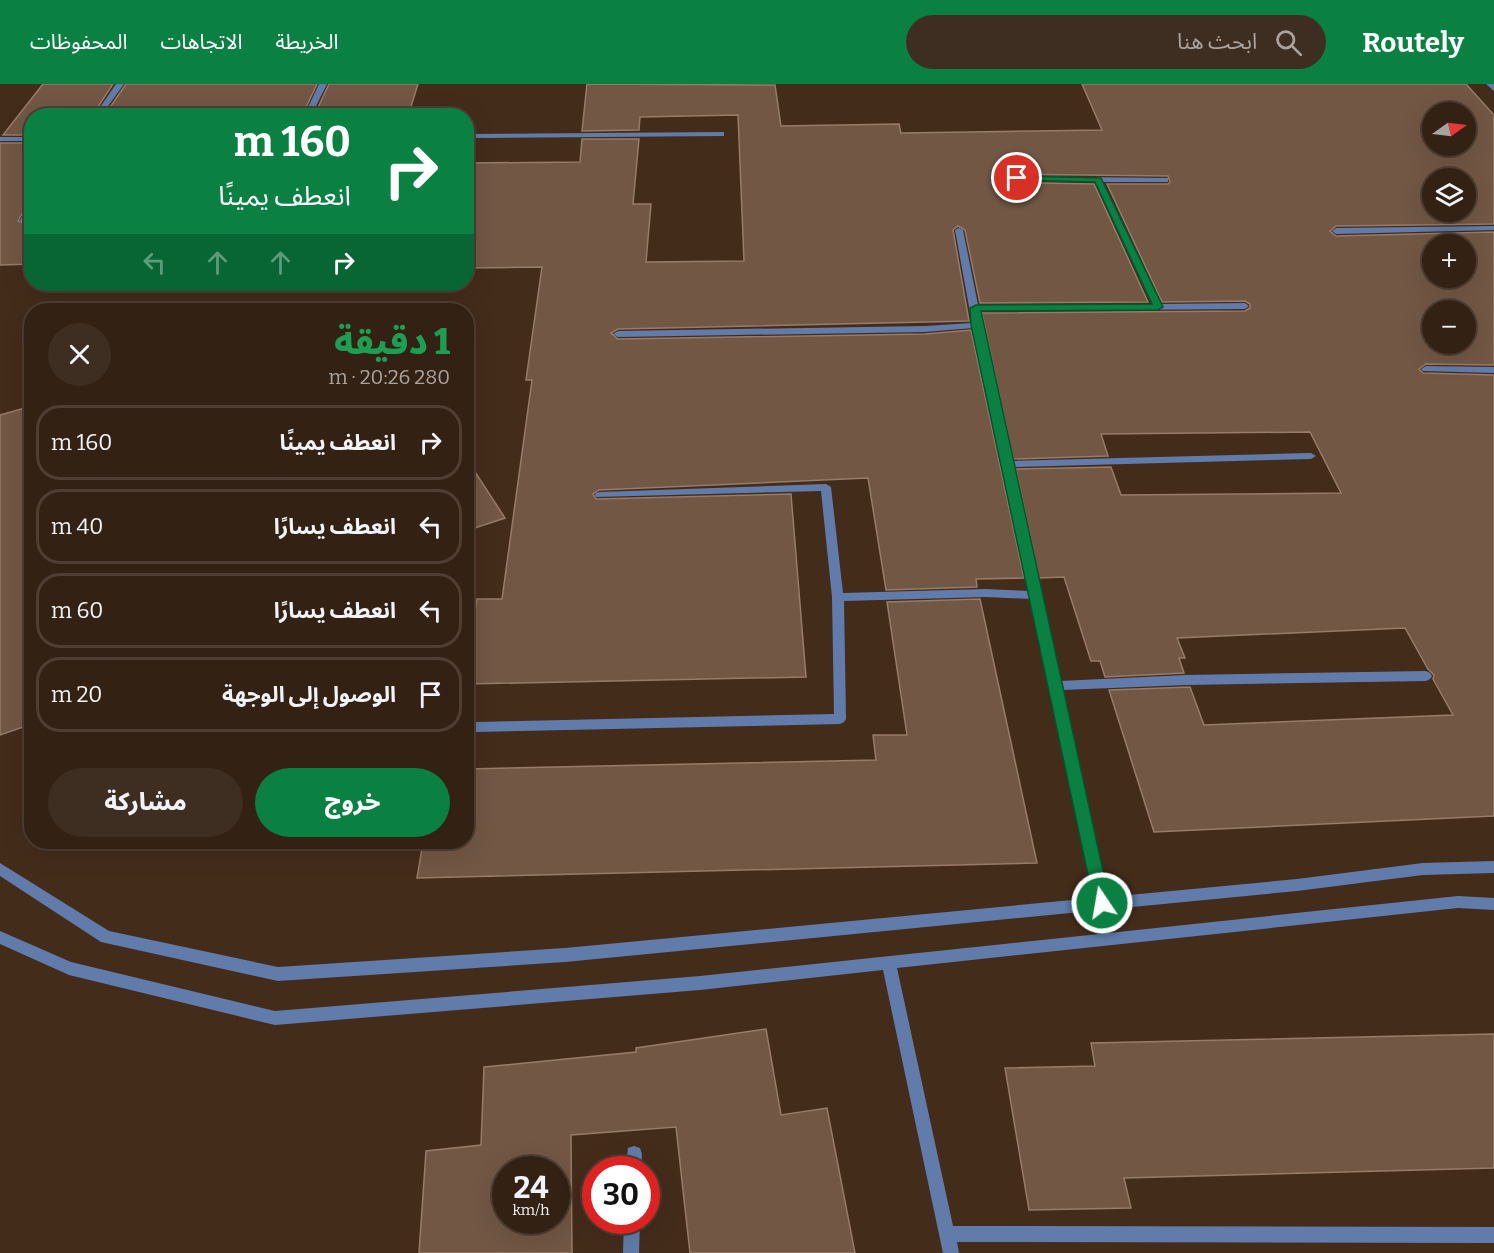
<!DOCTYPE html>
<html lang="ar">
<head>
<meta charset="utf-8">
<style>
	body { margin:0; font-family:Bitter,"Noto Sans Arabic",serif; background:#3e2e22; color:#f1f3f6; direction:rtl; height:100vh; display:flex; flex-direction:column; font-size:22px; white-space:nowrap }
	* { box-sizing:border-box; margin:0 }
	p { font-size:20px; color:#a9a3a0 }
	.icon { flex:none; width:33px; height:33px; fill:none; stroke:currentColor; stroke-width:2; stroke-linecap:round; stroke-linejoin:round }
	.map { position:relative; flex:1; overflow:hidden; direction:ltr }
	.details { position:absolute; left:24px; top:219px; width:450px; height:546px; display:flex; flex-direction:column; background:#332114; border-radius:24px; box-shadow:0 6px 24px #0002,0 0 0 2px #4e3e34; direction:rtl }
	.details>* { flex:none }
	.banner { position:absolute; left:24px; top:24px; width:450px; height:183px; border-radius:24px; box-shadow:0 6px 24px #0002,0 0 0 2px #4e3e34; direction:rtl; background:#0b8043; color:#fff; overflow:hidden }
	.needle { width:39px; rotate:76deg }
	.controls { position:absolute; left:1422px; top:18px; display:grid; gap:12px }
	.controls a { display:grid; place-items:center; width:54px; height:54px; border-radius:50%; background:#332114; box-shadow:0 6px 24px #0002,0 0 0 2px #4e3e34; font-size:30px }
	.speed { position:absolute; left:492px; top:1072px; display:flex; gap:12px; font-size:30px; font-weight:700; text-align:center }
	.speed>* { display:grid; place-content:center; width:78px; height:78px; border-radius:50%; background:#332114; box-shadow:0 6px 24px #0002,0 0 0 2px #4e3e34; line-height:1 }
	.speed small { font-size:15px; font-weight:400 }
	.speed .limit { border:9px solid #d22; background:#fff; color:#111 }
	.pin { position:absolute; display:grid; place-items:center; width:51px; height:51px; color:#fff; margin:-26px; border:3px solid #fff; border-radius:50%; box-shadow:0 2px 6px #0007 }
	.me { position:absolute; width:66px; margin:-33px; rotate:348deg; stroke-linejoin:round; filter:drop-shadow(0 0 4px #0008) }
	.turn { display:flex; align-items:center; gap:21px; height:126px; padding:0 24px; font-size:27px }
	.turn .icon { width:78px; height:78px; stroke-width:2.5 }
	.turn b { display:block; font-size:42px; line-height:51px }
	.lanes { display:flex; align-items:center; height:57px; padding:0 24px; background:#0003; justify-content:center; gap:30px; direction:ltr }
	.lanes .off { opacity:.35 }
	.round { display:grid; place-items:center; flex:none; width:63px; height:63px; border-radius:32px; background:#3e2e22 }
	.summary { display:flex; align-items:center; justify-content:space-between; height:102px; padding:0 24px }
	h1 { font-size:36px; font-weight:800; line-height:45px; color:#1e9e55 }
	.cta { display:flex; gap:12px; margin-top:auto; padding:12px 24px }
	.cta a { flex:1; height:69px; border-radius:36px; background:#0b8043; color:#fff; font-size:24px; font-weight:800; line-height:69px; text-align:center }
	.cta a+a { background:#3e2e22; color:#f1f3f6 }
	ul { padding:0; list-style:none }
	li { display:flex; align-items:center; gap:18px; height:75px; margin:0 12px 9px; padding:0 12px; border:3px solid #4e3e34; border-radius:24px }
	li div { flex:1 }
	li b { display:block; font-size:22px }
	li em { font-style:normal }
	header { display:flex; align-items:center; gap:36px; box-sizing:border-box; height:84px; padding:0 30px; background:#0b8043; color:#fff }
	header strong { font-size:28px }
	nav { display:flex; gap:33px; margin-inline-start:auto; font-size:21px }
	.search { width:420px; height:54px; background:#3e2e22; display:flex; align-items:center; gap:15px; box-sizing:border-box; padding:0 21px; border-radius:33px; color:#a9a3a0; font-size:22px }
	.map>svg:first-child { display:block }
	.building { fill:#725745; stroke:#987b68; stroke-width:1.5; fill-rule:evenodd }
	.lines { fill:none; stroke-linecap:round; stroke-linejoin:round }
	.minor { fill:#617caa; fill-rule:evenodd }
	.route { fill:#0b8043; stroke:#07532c; stroke-width:1.5 }
</style>
</head>
<body>
<header>
<strong>Routely</strong>
<div class="search"><svg class="icon" aria-label="search" viewBox="0 0 24 24"><circle cx="10" cy="10" r="6"/><path d="M15 15l6 6"/></svg>ابحث هنا</div>
<nav><a>الخريطة</a><a>الاتجاهات</a><a>المحفوظات</a></nav>
</header>
<div class="map">
<svg width="1494" height="1169" viewBox="0 0 1494 1169">
	<rect width="100%" height="100%" fill="#442c1b"/>
	<path class="building" d="M43,0H113L92,32H32V51H3Z
		M126,0H317L302,32H104Z
		M329,0H418L408,32H314Z
		M587,0L775,1L781,42L899,40L901,49L1102,46L1082,0H1466L1494,31V140L1336,142L1330,147L1336,152L1494,148V281L1426,280L1419,285L1423,289L1494,291V732L1154,748L1109,606L1190,603L1204,641L1453,631L1433,595L1434,591L1428,585L1405,544L1177,554L1185,574H1179L1184,589L1105,593L1100,577H1091L1064,493L1039,494L1016,385L1111,383L1121,411L1341,409L1310,348L1101,350L1108,372L1013,375L982,229L1245,227L1250,224V220L1245,217L1162,218L1107,100H1168L1170,98L1168,92L994,90L992,92L994,98L1094,100L1148,218L980,219L965,146L958,142L953,146L969,237L618,245L611,249L618,255L925,250L971,246L1024,494L976,495L977,503L886,506L868,394L599,406L593,410L596,415L791,410L806,593L466,600V549H471L477,515H502L532,296H526L542,183L466,184V79L580,78L582,55H639L633,120H651L646,178L744,177L738,31L640,33L639,46L582,47ZM1432,28H1466V62H1432ZM1432,94H1466V128H1432ZM1432,160H1466V194H1432ZM1432,226H1466V260H1432Z
		M0,59H32V120L27,121L18,137L27,140L32,136V180L0,181Z
		M32,322V640L0,651V331Z
		M466,374L505,434L466,447Z
		M980,515L1037,779L417,794L423,758H466V685L876,676L873,651H907L887,518Z
		M766,945L781,1031L827,1024L855,1169H690L676,1043L571,1051L572,1169H419L426,1067L481,1061L484,983L636,968V964ZM506,1086H556V1137H506Z
		M1494,950V1084L1124,1094L1131,1124L1029,1126L1005,984L1095,982L1091,959Z"/>
	<g class="lines">
		<path class="minor" d="M116,0H124L101,32H94Z
			M319,0H327L311,32H304Z
			M1486,0H1494V7Z
			M724,48V52H721L466,54V50Z
			M0,53H32V57H0Z
			M994,92L1168,94V98H1103L1161,220L1245,219L1249,222L1245,225L979,227L1011,377L1311,369L1316,372L1311,375L1013,383L1040,508L1043,511L1042,513L1060,597L1186,591L1426,587L1430,589L1432,592L1430,595L1426,597L1186,601L1062,606L1108,813L1297,795L1423,779L1494,777V789L1423,791L1297,807L565,878L278,897L101,858L0,792V779L109,847L278,883L565,864L1094,814L1031,515L985,513L844,517L846,635L844,638L840,640L476,648L472,646L470,643L472,640L476,638L834,630L832,513L821,407L596,413L595,411L596,409L600,408L826,400L831,403L843,509L985,505L1029,507L973,244L925,248L618,253L613,250L618,247L925,242L972,239L955,146L959,144L963,146L978,221L1152,220L1095,98L997,96H994Z
			M29,122H32V131L27,138H21L20,136Z
			M1494,142V146L1336,150L1332,147L1336,144Z
			M1426,282L1494,283V289L1423,287L1421,285Z
			M1458,812L1494,814V826L1458,824L897,884L953,1142L1494,1143V1159L957,1158L959,1169H943L883,886L700,906L275,941L69,891L0,860V847L71,878L275,927L700,892Z
			M634,1062L640,1064L642,1070L641,1086H625L628,1064Z
			M624,1137H640L639,1169H623Z"/>
	</g>
	<path class="route" d="M1017,92L1101,94L1163,223L1158,226L981,227L1110,819L1108,824H1096L1094,819L971,241L970,224L976,221L1152,220L1095,98L1014,96L1013,94Z"/>
</svg>
<div class="controls">
<a><svg class="needle" viewBox="-14 -14 28 28"><path d="M0-13l5 13h-10z" fill="#e53935"/><path d="M0 13l5-13h-10z" fill="#a9a3a0"/></svg></a>
<a><svg class="icon" aria-label="layers" viewBox="0 0 24 24"><path d="M12 4l9 5-9 5-9-5zM3 14l9 5 9-5"/></svg></a>
<a>+</a>
<a>−</a>
</div>
<div class="speed"><div>24<small>km/h</small></div><div class="limit">30</div></div>
<div class="pin" style="left:1017px;top:94px;background:#d93025"><svg class="icon" aria-label="arrive" viewBox="0 0 24 24"><path d="M6 21V4h12l-3 4 3 4H6"/></svg></div>
<svg class="me" style="left:1102px;top:819px" viewBox="-20 -20 40 40"><circle r="17" fill="#0b8043" stroke="#fff" stroke-width="3"/><path d="M0-11L8 9 0 5-8 9z" fill="#fff"/></svg>
<div class="banner">
<div class="turn"><svg class="icon" aria-label="right" viewBox="0 0 24 24"><path d="M7 20v-9h11M14 6l5 5-5 5"/></svg><div><b>160 m</b>انعطف يمينًا</div></div>
<div class="lanes"><svg class="icon off" aria-label="left" viewBox="0 0 24 24"><path d="M17 20v-9H6M10 6l-5 5 5 5"/></svg><svg class="icon off" aria-label="ahead" viewBox="0 0 24 24"><path d="M12 20V5M6 11l6-6 6 6"/></svg><svg class="icon off" aria-label="ahead" viewBox="0 0 24 24"><path d="M12 20V5M6 11l6-6 6 6"/></svg><svg class="icon" aria-label="right" viewBox="0 0 24 24"><path d="M7 20v-9h11M14 6l5 5-5 5"/></svg></div>
</div>
<section class="details">
<div class="summary"><div><h1>1 دقيقة</h1><p>280 m · 20:26</p></div><a class="round"><svg class="icon" aria-label="close" viewBox="0 0 24 24"><path d="M6 6l12 12M18 6L6 18"/></svg></a></div>
<ul>
<li><svg class="icon" aria-label="right" viewBox="0 0 24 24"><path d="M7 20v-9h11M14 6l5 5-5 5"/></svg><div><b>انعطف يمينًا</b></div><em>160 m</em></li>
<li><svg class="icon" aria-label="left" viewBox="0 0 24 24"><path d="M17 20v-9H6M10 6l-5 5 5 5"/></svg><div><b>انعطف يسارًا</b></div><em>40 m</em></li>
<li><svg class="icon" aria-label="left" viewBox="0 0 24 24"><path d="M17 20v-9H6M10 6l-5 5 5 5"/></svg><div><b>انعطف يسارًا</b></div><em>60 m</em></li>
<li><svg class="icon" aria-label="arrive" viewBox="0 0 24 24"><path d="M6 21V4h12l-3 4 3 4H6"/></svg><div><b>الوصول إلى الوجهة</b></div><em>20 m</em></li>
</ul>
<div class="cta"><a>خروج</a><a>مشاركة</a></div>
</section>
</div>
</body>
</html>
